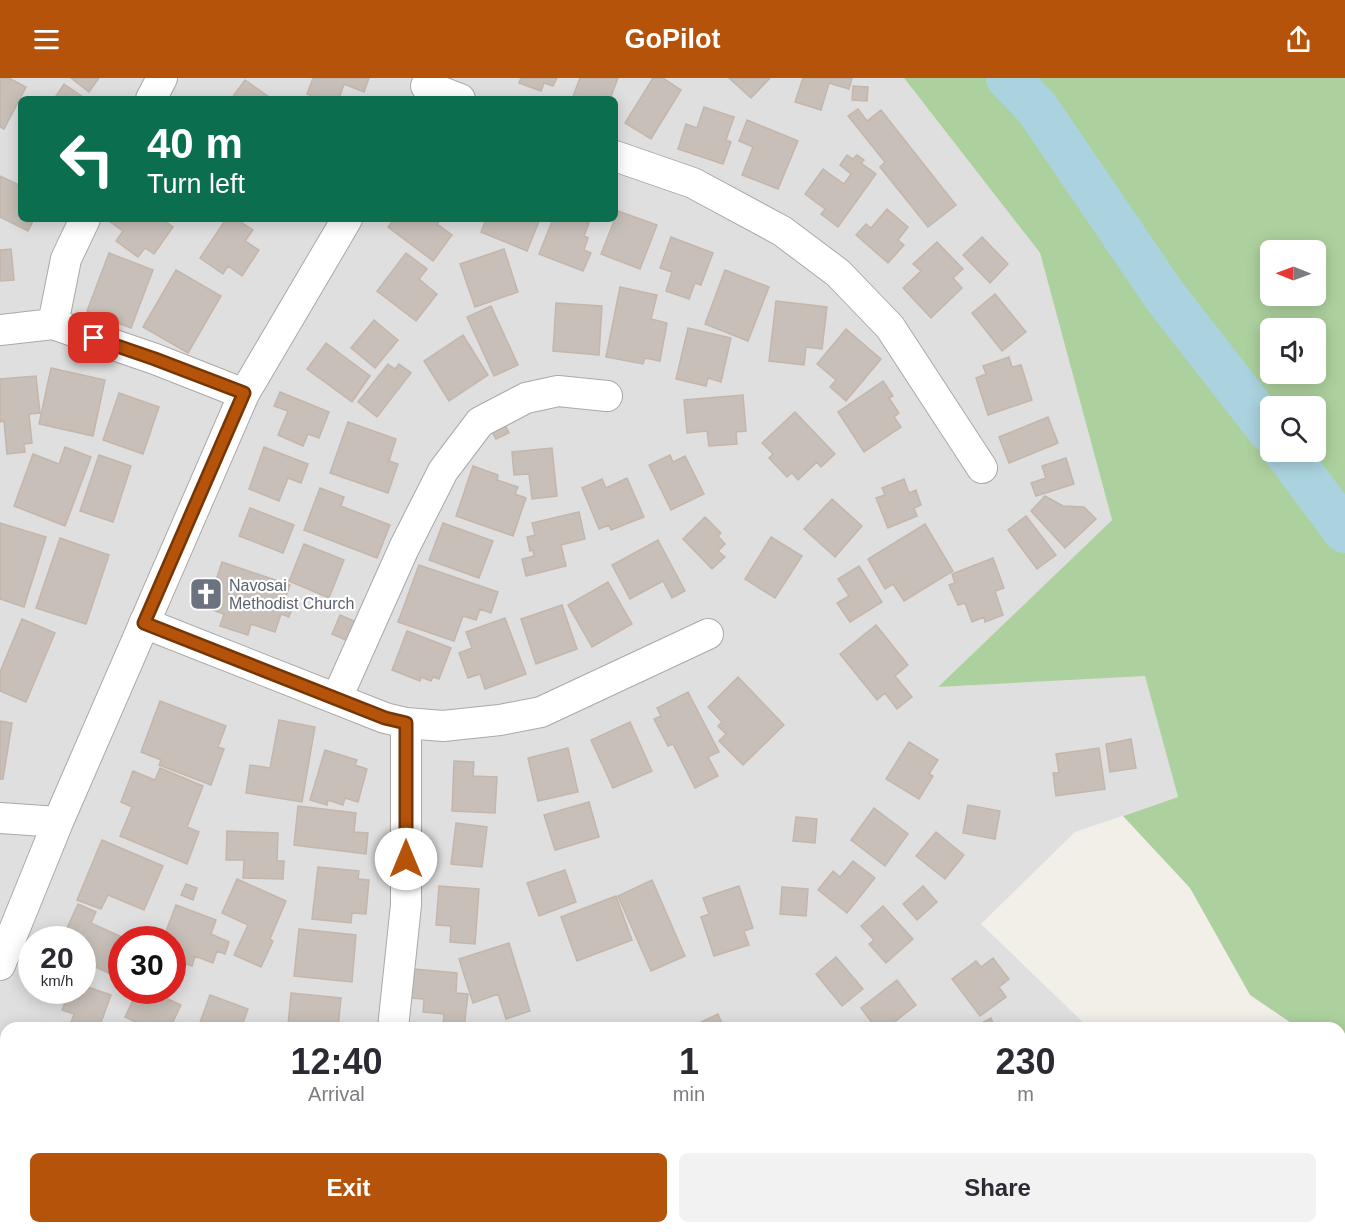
<!DOCTYPE html>
<html lang="en">
<head>
<meta charset="utf-8">
<style>
	body { margin:0; font-family:Arial,sans-serif; background:#f2f2f3; color:#2b2b33; height:100vh; display:flex; flex-direction:column; font-size:22px; white-space:nowrap }
	* { box-sizing:border-box; margin:0 }
	p { font-size:20px; color:#7c7c81 }
	.icon { flex:none; width:33px; height:33px; fill:none; stroke:currentColor; stroke-width:2; stroke-linecap:round; stroke-linejoin:round }
	.map { position:relative; flex:1; overflow:hidden }
	.sheet { position:absolute; left:0px; top:944px; width:1346px; height:212px; display:flex; flex-direction:column; background:#fff; border-radius:18px 18px 0 0; box-shadow:0 3px 15px #0003 }
	.sheet>* { flex:none }
	.guide { position:absolute; left:18px; top:18px; width:600px; height:126px; border-radius:9px; box-shadow:0 3px 15px #0003; background:#0b6e4f; color:#fff; overflow:hidden }
	.needle { width:39px; rotate:271deg }
	.controls { position:absolute; left:1260px; top:162px; display:grid; gap:12px }
	.controls a { display:grid; place-items:center; width:66px; height:66px; border-radius:9px; background:#fff; box-shadow:0 3px 15px #0003; font-size:30px }
	.speed { position:absolute; left:18px; top:848px; display:flex; gap:12px; font-size:30px; font-weight:700; text-align:center }
	.speed>* { display:grid; place-content:center; width:78px; height:78px; border-radius:50%; background:#fff; box-shadow:0 3px 15px #0003; line-height:1 }
	.speed small { font-size:15px; font-weight:400 }
	.speed .limit { border:9px solid #d22; background:#fff; color:#111 }
	.pin { position:absolute; display:grid; place-items:center; width:51px; height:51px; color:#fff; margin:-26px; border-radius:12px; box-shadow:0 3px 9px #0006 }
	.me { position:absolute; width:66px; margin:-33px; rotate:0deg; stroke-linejoin:round; filter:drop-shadow(0 0 4px #0008) }
	.turn { display:flex; align-items:center; gap:21px; height:126px; padding:0 30px; font-size:27px }
	.turn .icon { width:78px; height:78px; stroke-width:2.5 }
	.turn b { display:block; font-size:42px; line-height:51px }
	.eta { display:flex; justify-content:space-evenly; align-items:center; height:102px; text-align:center }
	.eta b { font-size:36px; font-weight:800; line-height:42px }
	.cta { display:flex; gap:12px; margin-top:auto; padding:12px 30px }
	.cta a { flex:1; height:69px; border-radius:9px; background:#b45309; color:#fff; font-size:24px; font-weight:800; line-height:69px; text-align:center }
	.cta a+a { background:#f2f2f3; color:#2b2b33 }
	header { display:flex; justify-content:space-between; align-items:center; height:78px; padding:0 30px; background:#b45309; color:#fff; font-size:27px; font-weight:800 }
	.map>svg:first-child { display:block }
	.residential { fill:#e0dfdf; fill-rule:evenodd }
	.forest { fill:#add19e; fill-rule:evenodd }
	.lines { fill:none; stroke-linecap:round; stroke-linejoin:round }
	.river { stroke:#aad3df; stroke-width:44 }
	.building { fill:#c7bfb8; stroke:#c4b6ab; stroke-width:1.5 }
	.minor-casing { stroke:#a9a9a9; stroke-width:32 }
	.minor { stroke:#fff; stroke-width:30 }
	.route-casing { stroke:#753606; stroke-width:15 }
	.route { stroke:#b45309; stroke-width:10 }
	.labels { text-anchor:middle; dominant-baseline:central; stroke-width:4.5; stroke-linejoin:round; paint-order:stroke }
	.worship-label { font-size:16px; fill:#5b616d; stroke:#fff; text-anchor:start }
</style>
</head>
<body>
<header><svg class="icon" aria-label="menu" viewBox="0 0 24 24"><path d="M4 6h16M4 12h16M4 18h16"/></svg>GoPilot<svg class="icon" aria-label="share" viewBox="0 0 24 24"><path d="M12 15V3M7 8l5-5 5 5M5 13v7h14v-7"/></svg></header>
<div class="map">
<svg width="1345" height="1154" viewBox="0 0 1345 1154">
	<rect width="100%" height="100%" fill="#f2efe9"/>
	<path class="residential" d="M0,0H904L1040,175L1112,442L938,609L1145,597L1178,719L1075,754L981,846L1088,949L6,950V1149H1192L1189,1154H0ZM21,21H615V141H21ZM32,861H82V912H32ZM122,861H172V912H122Z
		M1345,998V1154H1229L1231,1149H1340V999Z"/>
	<path class="forest" d="M904,0H1345V982L1340,979V950L1297,949L1250,917L1190,810L1123,738L1178,719L1145,598L938,609L1112,442L1040,175ZM1270,172H1316V218H1270ZM1270,250H1316V296H1270ZM1270,328H1316V374H1270Z"/>
	<g class="lines">
		<path class="river" d="M1008,0L1037,30L1164,217L1270,353
			M1286,374L1345,453"/>
	</g>
	<path class="building" d="M0,0H9L26,9L4,51L0,49Z
		M71,0H99L89,14Z
		M313,0H369L364,14L344,6L339,21H321L307,16Z
		M521,0H557L553,8L544,5L541,13L519,5Z
		M580,0H618L610,21H572Z
		M653,0H663L681,12L651,61L625,45Z
		M729,0H770L751,20Z
		M803,0H852L849,11L829,5L821,32L795,24Z
		M245,2L272,21H231Z
		M64,6L86,21H54Z
		M853,8L868,9L867,23L852,22Z
		M704,29L734,39L726,62L731,64L723,86L678,71L686,46L697,50Z
		M858,31L867,43L881,32L956,127L928,149L880,89L885,84L848,38Z
		M747,42L798,63L778,111L742,97L753,69L739,63Z
		M847,77L853,81L857,77L864,82L861,85L876,96L838,149L821,136L825,131L805,116L823,91L844,106L851,96L840,87Z
		M0,98L21,108V141H34L28,153L0,139Z
		M887,131L908,149L898,162L904,167L888,185L856,157L866,146L871,150Z
		M618,133L657,147L640,191L601,176Z
		M106,141H162L173,149L154,176L145,170L138,179L116,163L123,153Z
		M226,141H236L253,152L245,163L259,172L242,198L228,188L223,196L200,180Z
		M394,141H441L437,146L452,157L433,183L388,149Z
		M486,141H540L527,173L481,154Z
		M553,141H580L589,145L584,158L588,160L584,172L591,175L583,193L539,176Z
		M671,159L713,175L701,207L695,205L689,221L666,213L672,194L660,190Z
		M982,159L1008,186L990,205L963,177Z
		M937,164L963,191L953,200L962,210L931,240L903,210L921,193L913,186Z
		M11,171L14,202L0,203V172Z
		M504,171L518,214L475,229L460,186Z
		M109,175L153,192L131,250L87,233Z
		M406,175L427,191L419,201L437,216L416,243L377,213Z
		M176,192L221,218L188,275L143,249Z
		M725,192L769,209L748,263L705,246Z
		M620,209L657,217L651,241L667,245L660,283L645,280L643,286L606,279Z
		M995,216L1026,254L1002,273L972,235Z
		M776,223L827,229L822,271L806,269L804,287L769,283Z
		M556,225L602,228L599,277L553,273Z
		M491,228L518,287L494,298L467,239Z
		M374,242L398,262L375,290L351,270Z
		M688,250L731,260L721,304L708,300L706,308L676,301Z
		M846,251L881,281L846,323L830,309L836,302L817,286Z
		M463,257L488,297L449,323L424,283Z
		M326,265L370,298L352,324L307,291Z
		M1009,279L1012,289L1021,287L1032,322L988,337L976,300L986,296L983,288Z
		M388,286L395,291L399,286L411,295L377,339L358,324Z
		M51,290L105,302L93,358L39,346Z
		M36,298L40,335L29,336L32,365L24,366L25,374L7,376L4,343L0,344V301Z
		M883,303L893,318L889,320L899,335L894,339L901,349L864,374L838,334Z
		M280,314L329,334L319,360L308,356L303,368L278,357L288,333L274,328Z
		M119,315L159,329L143,376L103,362Z
		M743,317L746,353L736,354L737,366L709,368L707,353L687,355L684,322Z
		M795,334L835,376L821,389L817,384L798,402L792,395L787,399L769,380L773,376L762,365Z
		M1048,339L1058,365L1009,385L999,359Z
		M348,344L396,361L389,383L398,386L388,415L330,395Z
		M504,345L509,355L496,361L491,352Z
		M65,369L91,379L65,448L14,428L33,376L59,386Z
		M264,369L308,386L301,405L288,400L279,423L249,411Z
		M552,370L557,418L532,421L529,396L514,397L512,374Z
		M99,377L131,388L113,444L80,433Z
		M670,377L673,384L685,378L704,416L671,432L649,387Z
		M1066,380L1074,406L1036,418L1031,405L1046,400L1042,388Z
		M473,388L498,397L497,402L518,409L515,416L526,420L513,458L456,438Z
		M627,400L644,439L611,452L609,447L599,451L582,410L602,401L606,410Z
		M904,401L909,415L916,412L921,427L914,430L917,438L888,450L876,420L885,417L882,410Z
		M320,410L344,419L341,428L390,447L377,480L304,452Z
		M1045,418L1063,428L1084,429L1096,441L1065,470L1031,433Z
		M832,421L862,448L835,479L804,451Z
		M250,430L294,447L283,475L239,458Z
		M579,434L585,461L561,467L566,488L526,498L522,481L534,478L533,472L530,473L527,459L535,457L532,445Z
		M1026,438L1056,477L1037,491L1008,452Z
		M705,439L721,455L718,458L725,466L718,473L725,479L712,491L683,461Z
		M0,445L46,459L24,529L0,521Z
		M443,445L493,463L479,500L429,482Z
		M925,446L953,493L904,523L893,506L885,511L868,481Z
		M771,459L802,478L775,520L745,501Z
		M60,460L109,477L86,546L36,530Z
		M658,462L685,513L672,520L663,503L630,521L612,487Z
		M304,466L344,482L329,520L289,503Z
		M993,480L1004,510L995,513L1003,537L985,544L984,539L972,544L965,525L958,527L949,507L955,505L952,496Z
		M222,484L290,507L285,521L294,525L289,539L281,536L275,554L251,546L248,557L220,548L224,536L207,530Z
		M419,487L498,514L491,535L480,531L476,542L463,538L454,563L398,544Z
		M859,488L882,524L850,544L837,525L849,518L838,501Z
		M608,504L632,546L592,569L568,527Z
		M562,527L577,571L536,586L521,541Z
		M340,537L356,544L348,563L332,556Z
		M505,540L526,596L485,611L480,596L468,600L459,575L472,570L466,554Z
		M22,541L55,555L26,624L0,613V594Z
		M876,547L908,587L895,598L912,619L897,631L885,615L877,622L840,576Z
		M407,553L451,570L439,601L433,599L431,603L421,599L420,603L392,592Z
		M738,599L784,647L743,687L719,663L726,656L718,648L722,644L708,629Z
		M688,614L719,674L708,679L718,698L695,710L673,666L668,668L654,641L661,638L657,630Z
		M160,623L226,648L218,669L224,671L211,707L159,687L161,682L141,674Z
		M279,642L315,649L302,724L246,715L250,687L270,690Z
		M0,643L12,645L3,701H0Z
		M630,644L652,693L613,710L591,662Z
		M1131,661L1136,690L1110,694L1106,666Z
		M909,664L938,682L929,696L933,698L919,721L886,701Z
		M568,670L578,714L538,723L528,680Z
		M1099,670L1105,711L1056,718L1053,695H1059L1056,676Z
		M325,672L357,682L355,687L367,691L358,724L345,720L343,727L328,722L327,727L310,722Z
		M454,683L474,684L473,698L497,699L495,735L452,733Z
		M160,690L203,708L187,749L199,754L187,786L120,758L132,729L121,724L133,693L155,702Z
		M589,724L599,759L555,772L544,737Z
		M968,727L1000,733L995,761L963,755Z
		M298,728L356,735L354,754L368,755L366,776L294,767Z
		M874,730L908,756L885,788L851,762Z
		M796,739L817,741L815,765L793,763Z
		M456,745L487,749L482,789L451,786Z
		M227,753L278,755L277,783H284L283,801L243,800L244,782H226Z
		M936,754L964,777L945,801L916,778Z
		M102,762L163,788L144,832L108,817L101,831L77,822Z
		M853,783L875,800L847,835L818,812L833,793L840,799Z
		M318,789L359,793L358,801L369,802L366,836L352,835L351,845L312,841Z
		M565,792L576,824L539,838L527,805Z
		M237,801L286,823L270,861L273,863L261,889L234,877L248,847L222,835Z
		M652,802L685,878L651,893L618,818Z
		M186,806L197,810L193,822L181,817Z
		M439,808L479,811L475,866L450,864L451,848L436,847Z
		M739,808L753,850L744,853L749,867L714,878L701,839L709,836L703,820Z
		M923,808L937,824L917,842L903,826Z
		M782,809L808,811L806,838L780,836Z
		M616,818L632,862L577,883L561,839Z
		M78,826L96,834L91,845L126,861H122V871L111,896L82,883V861H62Z
		M176,827L216,842L211,856L229,864L225,876L217,873L213,885L195,878L192,888L172,881V861H163Z
		M883,828L913,861L886,885L869,866L874,862L861,848Z
		M299,851L356,857L352,904L294,898Z
		M509,865L530,933L506,941L498,916L473,925L459,881Z
		M836,879L863,911L842,928L816,896Z
		M993,880L1009,901L999,909L1006,919L980,938L952,901L976,883L981,889Z
		M414,891L457,895L456,915L468,916L464,950H443L444,936L423,934L424,921L411,920Z
		M897,902L916,927L887,950H876L861,930Z
		M82,907L111,917L99,950H76L70,947L74,936L62,932L70,912H82Z
		M138,912H149L181,927L170,950H147L125,939Z
		M291,915L341,920L338,950L288,948Z
		M210,917L248,931L241,950H198Z
		M718,936L724,950H704L701,944Z
		M991,940L995,950H974V949Z
		M6,1061V1108L0,1103V1069Z
		M30,1149H64L57,1154H33Z
		M111,1149H148L140,1154H115Z
		M633,1149H655L656,1154H634Z
		M1266,1149H1289V1154H1266Z
		M1295,1149H1328L1329,1151L1313,1154H1296Z"/>
	<g class="lines">
		<defs>
			<path id="minor" d="M426,8L460,21
				M151,21L162,0
				M615,78L693,105L782,153L838,195L890,249L982,390
				M53,246L66,181L85,141
				M0,252L53,246L155,281L244,316
				M144,545L385,640L406,645L443,648L500,642L541,634L708,556
				M337,620L404,470L443,393L480,344L526,320L558,313L607,318
				M0,740L58,744
				M0,887L58,744L244,316L347,141
				M393,950L406,827V645
				M1056,1149L1063,1154"/>
		</defs>
		<use href="#minor" class="minor-casing"/>
		<use href="#minor" class="minor"/>
	</g>
	<g class="lines">
		<defs>
			<path id="route" d="M94,260L155,281L244,315L144,545L385,640L406,645V781"/>
		</defs>
		<use href="#route" class="route-casing"/>
		<use href="#route" class="route"/>
	</g>
	<defs>
		<symbol id="church-square" viewBox="-11 -11 22 22"><rect x="-9" y="-9" width="18" height="18" rx="4" fill="#6b7280" stroke="#fff"/><path d="M-1.2-6h2.4v3.5h3.3v2.4h-3.3V6h-2.4V-.1h-3.3v-2.4h3.3Z" fill="#fff"/></symbol>
	</defs>
	<g fill-rule="evenodd">
		<use href="#church-square" x="187" y="497" width="38" height="38"/>
	</g>
	<g class="labels">
		<g class="worship-label">
			<text x="229" y="507">Navosai<tspan x="229" dy="18">Methodist Church</tspan></text>
		</g>
	</g>
</svg>
<div class="controls">
<a><svg class="needle" viewBox="-14 -14 28 28"><path d="M0-13l5 13h-10z" fill="#e53935"/><path d="M0 13l5-13h-10z" fill="#7c7c81"/></svg></a>
<a><svg class="icon" aria-label="sound" viewBox="0 0 24 24"><path d="M4 9h4l5-4v14l-5-4H4zM17 9q2 3 0 6"/></svg></a>
<a><svg class="icon" aria-label="search" viewBox="0 0 24 24"><circle cx="10" cy="10" r="6"/><path d="M15 15l6 6"/></svg></a>
</div>
<div class="speed"><div>20<small>km/h</small></div><div class="limit">30</div></div>
<div class="pin" style="left:94px;top:260px;background:#d93025"><svg class="icon" aria-label="arrive" viewBox="0 0 24 24"><path d="M6 21V4h12l-3 4 3 4H6"/></svg></div>
<svg class="me" style="left:406px;top:781px" viewBox="-20 -20 40 40"><circle r="19" fill="#fff"/><path d="M0-13L10 11 0 6-10 11z" fill="#b45309"/></svg>
<div class="guide">
<div class="turn"><svg class="icon" aria-label="left" viewBox="0 0 24 24"><path d="M17 20v-9H6M10 6l-5 5 5 5"/></svg><div><b>40 m</b>Turn left</div></div>
</div>
<section class="sheet">
<div class="eta">
<div><b>12:40</b><p>Arrival</p></div>
<div><b>1</b><p>min</p></div>
<div><b>230</b><p>m</p></div>
</div>
<div class="cta"><a>Exit</a><a>Share</a></div>
</section>
</div>
</body>
</html>
